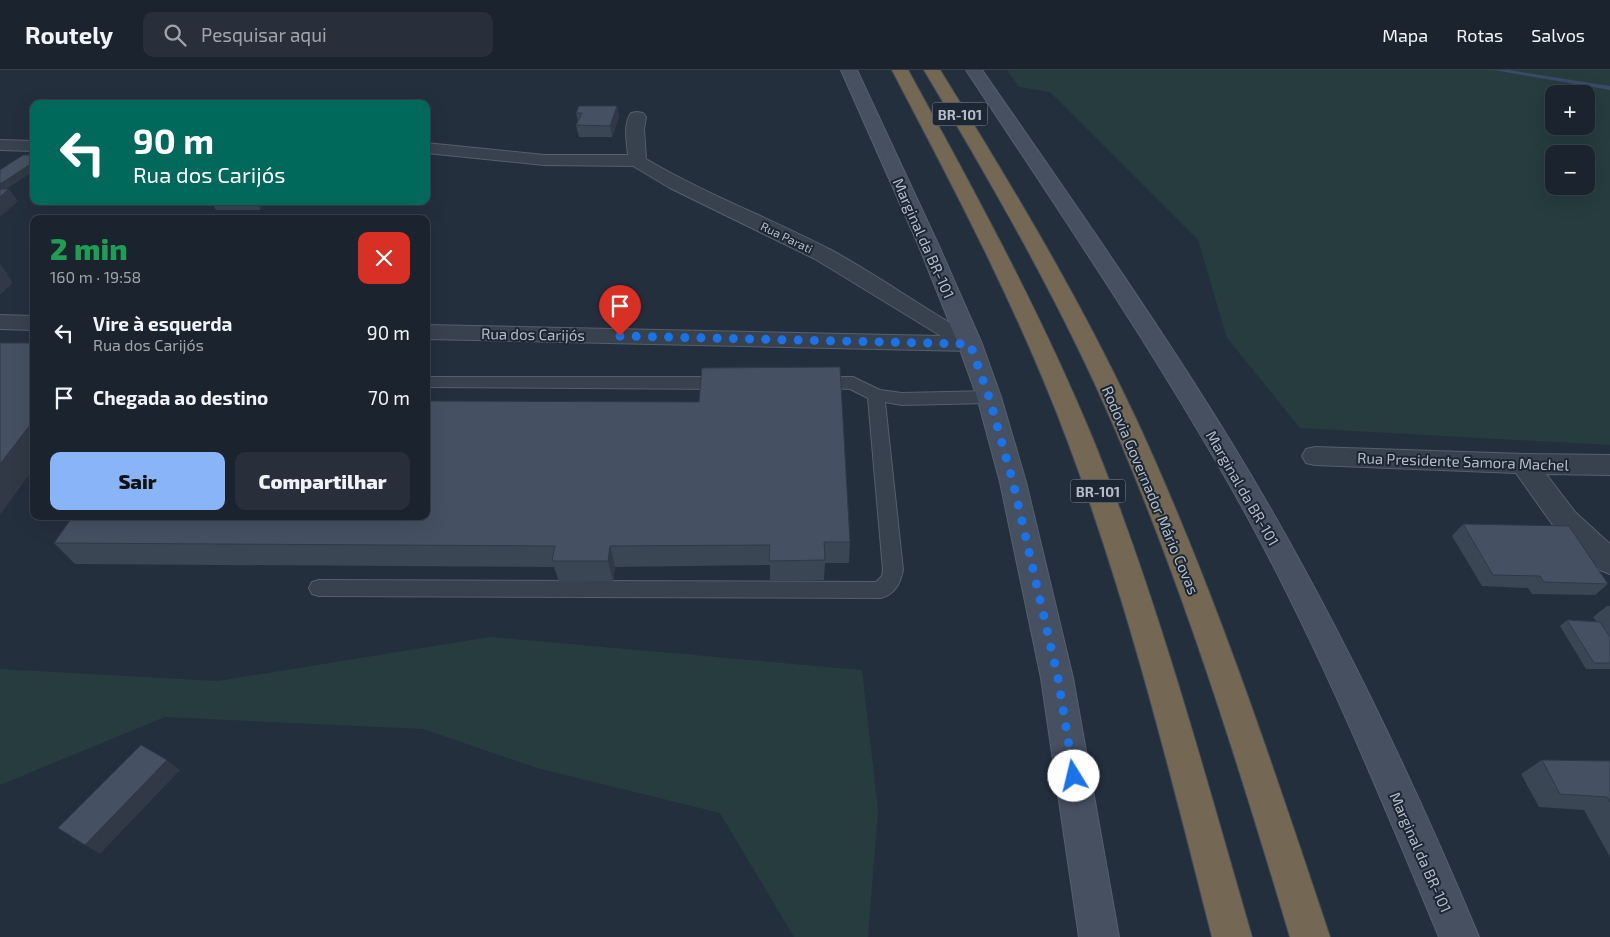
<!DOCTYPE html>
<html lang="pt">
<head>
<meta charset="utf-8">
<style>
	body { margin:0; font-family:"Exo 2",sans-serif; background:#282f3a; color:#f1f3f6; height:100vh; display:flex; flex-direction:column; font-size:19px; white-space:nowrap }
	* { box-sizing:border-box; margin:0 }
	p { font-size:16px; color:#a0a4aa }
	.icon { flex:none; width:28px; height:28px; fill:none; stroke:currentColor; stroke-width:2; stroke-linecap:round; stroke-linejoin:round }
	.map { position:relative; flex:1; overflow:hidden }
	.sheet { position:absolute; left:30px; top:145px; width:400px; height:305px; display:flex; flex-direction:column; background:#1b232e; border-radius:10px; box-shadow:0 5px 20px #0002,0 0 0 1px #39404a }
	.sheet>* { flex:none }
	.top-card { position:absolute; left:30px; top:30px; width:400px; height:105px; border-radius:10px; box-shadow:0 5px 20px #0002,0 0 0 1px #39404a; background:#00695c; color:#fff; overflow:hidden }
	.buttons { position:absolute; left:1545px; top:15px; display:grid; gap:10px }
	.buttons a { display:grid; place-items:center; width:50px; height:50px; border-radius:10px; background:#1b232e; box-shadow:0 5px 20px #0002,0 0 0 1px #39404a; font-size:25px }
	.pin { position:absolute; display:grid; place-items:center; width:42px; height:42px; color:#fff; margin:-51px -21px; border-radius:50% 50% 50% 0; rotate:-45deg; box-shadow:0 0 5px #0007 }
	.pin .icon { rotate:45deg }
	.me { position:absolute; width:55px; margin:-28px; rotate:351deg; stroke-linejoin:round; filter:drop-shadow(0 0 4px #0008) }
	.turn { display:flex; align-items:center; gap:18px; height:105px; padding:0 20px; font-size:22px }
	.turn .icon { width:65px; height:65px; stroke-width:2.5 }
	.turn b { display:block; font-size:35px; line-height:42px }
	.round { display:grid; place-items:center; flex:none; width:52px; height:52px; border-radius:10px; background:#282f3a }
	.headline { display:flex; align-items:center; justify-content:space-between; height:85px; padding:0 20px }
	h1 { font-size:30px; font-weight:800; line-height:38px; color:#1e9e55 }
	.action { display:flex; gap:10px; margin-top:auto; padding:10px 20px }
	.action a { flex:1; height:58px; border-radius:10px; background:#8ab4f8; color:#111; font-size:20px; font-weight:800; line-height:58px; text-align:center }
	.action a+a { background:#282f3a; color:#f1f3f6 }
	ul { padding:0; list-style:none }
	li { display:flex; align-items:center; gap:15px; height:65px; padding:0 20px }
	li div { flex:1 }
	li b { display:block; font-size:19px }
	li em { font-style:normal }
	header { display:flex; align-items:center; gap:30px; box-sizing:border-box; height:70px; padding:0 25px; background:#1b232e; border-bottom:1px solid #39404a }
	header strong { font-size:24px }
	nav { display:flex; gap:28px; margin-inline-start:auto; font-size:18px }
	.search { width:350px; height:45px; background:#282f3a; display:flex; align-items:center; gap:12px; box-sizing:border-box; padding:0 18px; border-radius:10px; color:#a0a4aa; font-size:19px }
	.map>svg:first-child { display:block }
	.green { fill:#263c3f; fill-rule:evenodd }
	.lines { fill:none; stroke-linecap:round; stroke-linejoin:round }
	.stream { fill:#394c67; fill-rule:evenodd }
	.service-casing { stroke:#565f6c; stroke-width:2 }
	.minor-casing { stroke:#565f6c; stroke-width:2 }
	.secondary-casing { stroke:#565f6c; stroke-width:2 }
	.motorway-casing { stroke:#434c59; stroke-width:2 }
	.service { fill:#38414e; fill-rule:evenodd }
	.minor { fill:#38414e; fill-rule:evenodd }
	.secondary { fill:#465061; fill-rule:evenodd }
	.motorway { fill:#746855; fill-rule:evenodd }
	.wall { fill:#3b4654 }
	.shaded-wall { fill:#303945 }
	.building { fill:#455162; stroke:#303945 }
	.route { stroke:#1a73e8; stroke-width:9; stroke-dasharray:0 16.2 }
	.labels { text-anchor:middle; dominant-baseline:central; stroke-width:4; stroke-linejoin:round; paint-order:stroke }
	.far-street-label { font-size:12px; fill:#b4bcc9; stroke:#1d2633 }
	.shield { fill:#1d2633; stroke:#878f9c; stroke-width:1 }
	.shield-label { font-size:14px; font-weight:bold; fill:#b4bcc9 }
	.street-label { font-size:15px; fill:#b4bcc9; stroke:#1d2633 }
</style>
</head>
<body>
<header>
<strong>Routely</strong>
<div class="search"><svg class="icon" aria-label="search" viewBox="0 0 24 24"><circle cx="10" cy="10" r="6"/><path d="M15 15l6 6"/></svg>Pesquisar aqui</div>
<nav><a>Mapa</a><a>Rotas</a><a>Salvos</a></nav>
</header>
<div class="map">
<svg width="1610" height="867" viewBox="0 0 1610 867">
	<rect width="100%" height="100%" fill="#242f3e"/>
	<path class="green" d="M1007,0H1610V375L1300,358L1227,268L1198,170L1050,22L1019,17ZM1554,24H1586V56H1554ZM1554,84H1586V116H1554Z
		M490,567L862,600L878,740L868,867H794L720,743L537,698L423,659L165,647L0,715V599L218,611Z"/>
	<g class="lines">
		<path class="stream" d="M1494,0H1509L1610,16V20Z"/>
		<defs>
			<path id="service" d="M426,307H726L732,309L734,313L732,317L726,319L426,317Z
				M816,307H853L880,320L902,323L989,321L995,323L997,327L995,331L989,333L902,335L885,332L903,500C900,514 895,524 881,528L319,526L312,524L309,518L312,512L319,510L876,512L882,506L883,500L868,328L850,319L810,317L808,313L810,309Z"/>
			<path id="minor" d="M637,42L643,43L646,47L644,59L646,89C705,124 770,148 831,180C881,207 928,242 978,269L982,274L978,279L970,281L426,269V255L941,266L815,189L670,118L633,96L544,95L426,83V73L544,85H628C627,72 623,55 631,43Z
				M0,70L34,71V81L0,80Z
				M0,245L34,246V260L0,259Z
				M1315,377L1524,384L1610,385V405L1546,404L1575,442L1610,474V504L1600,500L1555,458L1516,403L1315,395L1306,393L1302,386L1306,379Z"/>
			<path id="secondary" d="M841,0H857L938,174L982,274L1001,327L1026,412L1073,608L1119,867H1079L1041,608L1000,412L977,327L958,274L918,174Z
				M966,0H982C1067,123 1153,245 1231,372C1327,529 1408,697 1479,867H1439C1380,725 1321,582 1247,446C1162,292 1063,147 966,0Z"/>
			<path id="motorway" d="M892,0H908C975,122 1042,245 1095,374C1159,534 1204,701 1252,867H1212C1170,702 1129,535 1069,375C1021,245 956,122 892,0Z
				M924,0H940C1011,114 1080,229 1137,351C1214,518 1272,693 1330,867H1290C1238,693 1184,519 1112,352C1059,230 992,114 924,0Z"/>
		</defs>
		<use href="#service" class="service-casing"/>
		<use href="#minor" class="minor-casing"/>
		<use href="#secondary" class="secondary-casing"/>
		<use href="#motorway" class="motorway-casing"/>
		<use href="#service" class="service"/>
		<use href="#minor" class="minor"/>
		<use href="#secondary" class="secondary"/>
		<use href="#motorway" class="motorway"/>
	</g>
	<path class="wall" d="M617,36L619,47L612,67H579L576,55L578,52L576,43Z
		M211,131H266L260,140H216Z
		M1463,454L1608,514L1595,525L1532,524L1528,518L1482,516L1452,466Z
		M850,472L849,493H825L824,510L770,511V495L615,497L613,511L559,512L554,497L75,494L54,473Z
		M1607,536H1610V599H1586L1560,556L1567,550L1596,551L1593,547Z
		M1542,690L1610,691V787L1584,740L1539,737L1521,704Z"/>
	<path class="shaded-wall" d="M617,36L619,47L612,67L610,56Z
		M34,92V101L2,122L0,119V114Z
		M9,119L18,131L0,147V127Z
		M256,131H266L260,140Z
		M0,194L8,204L7,205L13,213L0,225Z
		M34,350V398L0,445V394Z
		M610,476L615,497L613,511L608,491Z
		M167,690L180,700L100,784L85,775Z"/>
	<path class="building" d="M579,36H617L610,56L576,55L582,43H576Z
		M23,85H34V92L0,114V100Z
		M0,119H9L0,127Z
		M0,273H34V350L0,394Z
		M840,297L850,472H824L825,490L769,491L770,475L610,476L608,491H552L555,476L54,473L73,446H426V331L699,332L702,298Z
		M1463,454L1569,456L1608,514L1544,512L1540,506L1493,505Z
		M1567,550L1600,552L1610,567V593H1594Z
		M141,675L167,690L85,775L58,758Z
		M1542,690L1610,691V732L1607,727L1560,724Z"/>
	<g class="lines">
		<path class="route" d="M620,266L970,274L989,327L1013,412L1058,608L1074,706"/>
	</g>
	<g class="labels">
		<g class="far-street-label">
			<text transform="translate(787 167) rotate(26)">Rua Parati</text>
		</g>
		<g class="shield">
			<rect x="932.5" y="32.5" width="55" height="23" rx="4"/>
			<rect x="1070.5" y="409.5" width="55" height="23" rx="4"/>
		</g>
		<g class="shield-label">
			<text x="960" y="44">BR-101</text>
			<text x="1098" y="421">BR-101</text>
		</g>
		<g class="street-label">
			<text transform="translate(924 168) rotate(66)">Marginal da BR-101</text>
			<text transform="translate(533 264) rotate(1)">Rua dos Carijós</text>
			<text transform="translate(1463 391) rotate(2)">Rua Presidente Samora Machel</text>
			<text transform="translate(1243 418) rotate(60)">Marginal da BR-101</text>
			<text transform="translate(1151 420) rotate(67)">Rodovia Governador Mário Covas</text>
			<text transform="translate(1421 782) rotate(66)">Marginal da BR-101</text>
		</g>
	</g>
</svg>
<div class="buttons">
<a>+</a>
<a>−</a>
</div>
<div class="pin" style="left:620px;top:266px;background:#d93025"><svg class="icon" aria-label="arrive" viewBox="0 0 24 24"><path d="M6 21V4h12l-3 4 3 4H6"/></svg></div>
<svg class="me" style="left:1074px;top:706px" viewBox="-20 -20 40 40"><circle r="19" fill="#fff"/><path d="M0-13L10 11 0 6-10 11z" fill="#1a73e8"/></svg>
<div class="top-card">
<div class="turn"><svg class="icon" aria-label="left" viewBox="0 0 24 24"><path d="M17 20v-9H6M10 6l-5 5 5 5"/></svg><div><b>90 m</b>Rua dos Carijós</div></div>
</div>
<section class="sheet">
<div class="headline"><div><h1>2 min</h1><p>160 m · 19:58</p></div><a class="round" style="background:#d93025;color:#fff"><svg class="icon" aria-label="close" viewBox="0 0 24 24"><path d="M6 6l12 12M18 6L6 18"/></svg></a></div>
<ul>
<li><svg class="icon" aria-label="left" viewBox="0 0 24 24"><path d="M17 20v-9H6M10 6l-5 5 5 5"/></svg><div><b>Vire à esquerda</b><p>Rua dos Carijós</p></div><em>90 m</em></li>
<li><svg class="icon" aria-label="arrive" viewBox="0 0 24 24"><path d="M6 21V4h12l-3 4 3 4H6"/></svg><div><b>Chegada ao destino</b></div><em>70 m</em></li>
</ul>
<div class="action"><a>Sair</a><a>Compartilhar</a></div>
</section>
</div>
</body>
</html>
